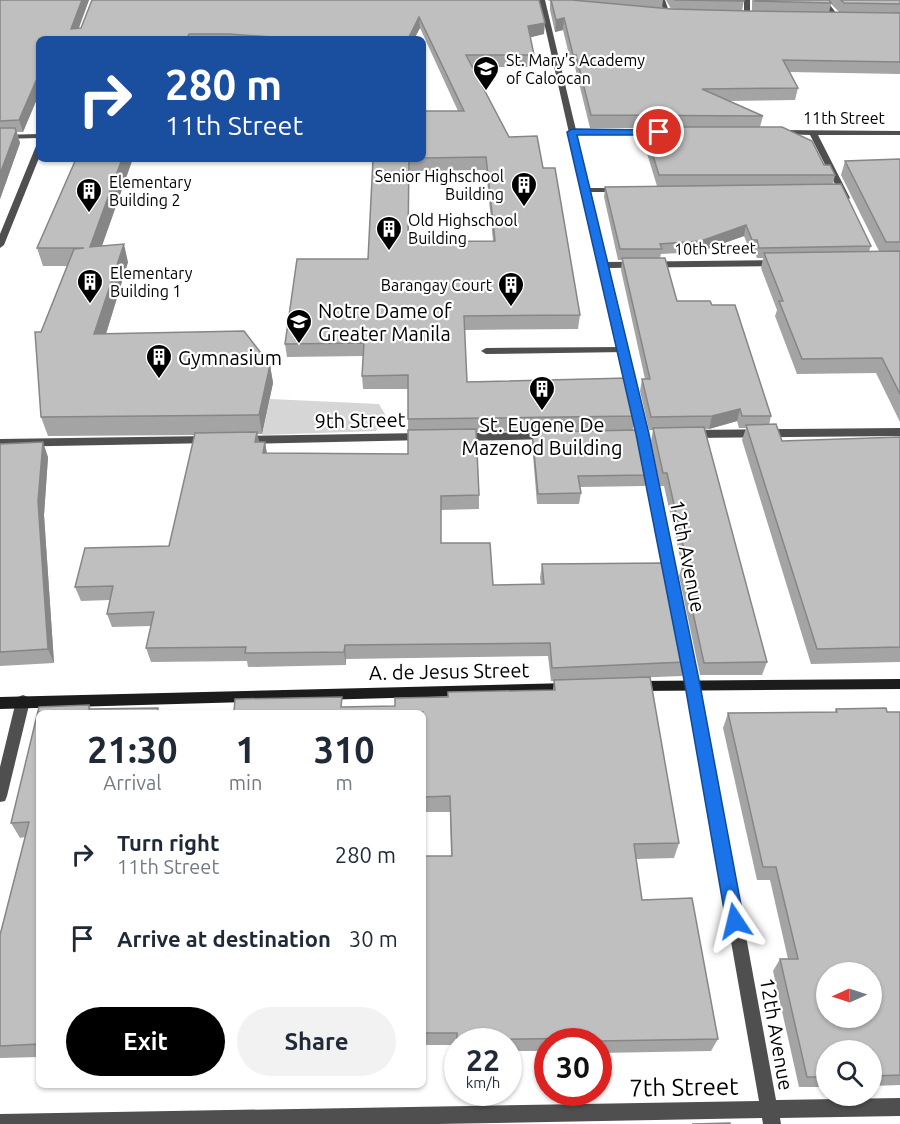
<!DOCTYPE html>
<html lang="en">
<head>
<meta charset="utf-8">
<style>
	body { margin:0; font-family:Ubuntu,sans-serif; background:#f2f2f3; color:#1f2937; height:100vh; display:flex; flex-direction:column; font-size:22px; white-space:nowrap }
	* { box-sizing:border-box; margin:0 }
	p { font-size:20px; color:#747a83 }
	.icon { flex:none; width:33px; height:33px; fill:none; stroke:currentColor; stroke-width:2; stroke-linecap:round; stroke-linejoin:round }
	.map { position:relative; flex:1; overflow:hidden }
	.side { position:absolute; left:36px; top:710px; width:390px; height:378px; display:flex; flex-direction:column; background:#fff; border-radius:9px; box-shadow:0 2px 4px #0004 }
	.side>* { flex:none }
	.top-card { position:absolute; left:36px; top:36px; width:390px; height:126px; border-radius:9px; box-shadow:0 2px 4px #0004; background:#1a4fa0; color:#fff; overflow:hidden }
	.needle { width:39px; rotate:267deg }
	.fabs { position:absolute; left:816px; top:962px; display:grid; gap:12px }
	.fabs a { display:grid; place-items:center; width:66px; height:66px; border-radius:50%; background:#fff; box-shadow:0 2px 4px #0004; font-size:30px }
	.speed { position:absolute; left:444px; top:1028px; display:flex; gap:12px; font-size:30px; font-weight:700; text-align:center }
	.speed>* { display:grid; place-content:center; width:78px; height:78px; border-radius:50%; background:#fff; box-shadow:0 2px 4px #0004; line-height:1 }
	.speed small { font-size:15px; font-weight:400 }
	.speed .limit { border:9px solid #d22; background:#fff; color:#111 }
	.pin { position:absolute; display:grid; place-items:center; width:51px; height:51px; color:#fff; margin:-26px; border:3px solid #fff; border-radius:50%; box-shadow:0 2px 6px #0007 }
	.me { position:absolute; width:66px; margin:-33px; rotate:350deg; stroke-linejoin:round; filter:drop-shadow(0 0 4px #0008) }
	.turn { display:flex; align-items:center; gap:21px; height:126px; padding:0 30px; font-size:27px }
	.turn .icon { width:78px; height:78px; stroke-width:2.5 }
	.turn b { display:block; font-size:42px; line-height:51px }
	.eta { display:flex; justify-content:space-evenly; align-items:center; height:102px; text-align:center }
	.eta b { font-size:36px; font-weight:700; line-height:42px }
	.button { display:flex; gap:12px; margin-top:auto; padding:12px 30px }
	.button a { flex:1; height:69px; border-radius:36px; background:#000; color:#fff; font-size:24px; font-weight:700; line-height:69px; text-align:center }
	.button a+a { background:#f2f2f3; color:#1f2937 }
	ul { padding:0; list-style:none }
	li { display:flex; align-items:center; gap:18px; height:84px; padding:0 30px }
	li div { flex:1 }
	li b { display:block; font-size:22px }
	li em { font-style:normal }
	.map>svg:first-child { display:block }
	.green { fill:#d6d6d6 }
	.lines { fill:none; stroke-linecap:round; stroke-linejoin:round }
	.service { fill:#4f4f4f; fill-rule:evenodd }
	.minor { fill:#4f4f4f; fill-rule:evenodd }
	.secondary { fill:#1c1c1c; fill-rule:evenodd }
	.wall { fill:#a4a4a4; fill-rule:evenodd }
	.shaded-wall { fill:#868686 }
	.building { fill:#bfbfbf; stroke:#868686; stroke-width:1.5; fill-rule:evenodd }
	.route { fill:#1a73e8; stroke:#114b97; stroke-width:1.5 }
	.labels { text-anchor:middle; dominant-baseline:central; stroke-width:4.5; stroke-linejoin:round; paint-order:stroke }
	.far-poi-label { font-size:16px; fill:#000; stroke:#fff; text-anchor:start }
	.far-street-label { font-size:16px; fill:#000; stroke:#fff }
	.poi-label { font-size:20px; fill:#000; stroke:#fff; text-anchor:start }
	.street-label { font-size:20px; fill:#000; stroke:#fff }
	.near-street-label { font-size:24px; fill:#000; stroke:#fff }
</style>
</head>
<body>
<div class="map">
<svg width="900" height="1124" viewBox="0 0 900 1124">
	<rect width="100%" height="100%" fill="#fff"/>
	<path class="green" d="M270,399L379,404L386,416L376,431L262,435Z"/>
	<g class="lines">
		<path class="service" d="M623,347L626,348V352L486,354L481,351L486,348Z"/>
		<path class="minor" d="M539,0H545L576,130H657L661,132L657,134H577L589,188H619L623,190L619,192H591L607,262L779,260L784,263L779,266L608,268L647,434L700,685L776,1100L900,1098V1116L780,1118L781,1124H763L762,1118L437,1124H0V1114L759,1101L686,685L637,434Z
			M659,0H665L671,17H667Z
			M744,0H750V19L747,21L744,19Z
			M820,0H826L841,19V21H837Z
			M777,130L900,131V135H818L850,198L846,201L842,198L810,135L780,134L776,132Z
			M39,134V138L0,139V135Z
			M36,146H39V158L4,245L0,248V234Z
			M900,428V436L691,438L686,434L691,430Z
			M548,432L552,433L553,436L552,439L460,441L455,437L460,433Z
			M422,433L427,437L426,440L244,444L239,440L244,436Z
			M209,436L213,437L214,440L213,443L0,447V439Z
			M23,695L28,697L30,701L7,796L5,801L0,802V767L16,701L18,697Z"/>
		<path class="secondary" d="M900,679V689L637,691L632,690L630,686L632,682L637,681Z
			M569,683L574,684L576,688L574,692L569,693L0,709V697Z"/>
	</g>
	<path class="wall" d="M0,0H89L78,28L539,0L544,34L530,37L534,55L533,67H472L509,137L543,168L580,315L578,329L464,330L467,382L635,416L633,430L476,432L479,495V509L441,510V543L493,585L541,584L540,578L542,564L685,662L682,676L631,678L679,843L674,858L636,859L642,900L718,1039L711,1051L598,1053V1041H548V1051H508V1041H458V1052L457,1045H423V856H451L450,812H423V712L343,707L395,706L448,697L553,690L554,681H551L548,656L346,659V665L248,667L247,661L151,662L146,648L151,626L112,627L107,614L110,600L81,601L75,587L169,546L195,435L48,436L41,417V332L67,266H43L37,248L76,159H132V161L102,246L128,262L106,334L270,365L273,383L262,434H257L259,442H265L267,453L408,454V389H363L362,376L363,356L287,357L285,344L368,259L373,159H423V111H458L420,28L414,39H39V94L23,132H17L20,143L0,199ZM486,170L493,241L409,242V171Z
		M547,0H663L662,8L671,9L666,0H744L742,11H752V0H900V74L790,72L798,88L795,100L729,101L763,116L760,127L824,165L835,175L833,184L871,246L869,251H879L841,175L845,161L900,159V422L876,373L797,374L775,316L777,310L761,268L763,258H757L754,251H750L744,236L699,252L661,254L660,258L677,301L712,305L771,416L769,425L782,441L900,437V662L811,664L742,440L746,428H739L737,421L709,429H704L767,662L762,675H700L679,576L682,566L664,486H660L651,441L653,430H649L640,391L642,379H645L621,270L622,260H618L604,197L605,187L713,186H657L642,137L643,128H590L575,67H572L563,30L555,32L550,10V1ZM831,4L839,12H829Z
		M532,432L647,475L645,486L580,487L581,493L579,504H537L532,443Z
		M0,444L48,457L44,515L54,663L0,666Z
		M89,705L91,709L158,708L160,712H39V1057L0,1058V935L25,837L20,838L11,823L39,707Z
		M836,709L887,712H900V1085L872,1086V1050H826V1087H799L773,971L780,959H788L770,880H757L723,728L728,713L835,712Z"/>
	<path class="shaded-wall" d="M82,0H89L75,39L71,29Z
		M419,17L420,28L414,39H408Z
		M564,18L563,30L555,32L556,20Z
		M545,23L544,34L528,38V26Z
		M39,74V94L23,132L19,120Z
		M15,128L20,143L0,199V174Z
		M122,159H132V161L95,265L90,247Z
		M746,225L744,236L699,252L701,241Z
		M124,244L128,262L100,353L94,334Z
		M270,365L273,383L262,434L259,415Z
		M740,409L737,421L709,429L712,416Z
		M257,432L260,446L255,442Z
		M43,442L48,457L44,515L54,663L48,649L38,501Z
		M265,442L267,456L263,453Z
		M345,645L346,659V665L344,652Z"/>
	<path class="building" d="M0,0H82L71,29L81,28L92,0H539L545,23L528,26L534,55H466L509,137L537,136L543,168H555L580,315L464,316L467,382L627,378L635,416L408,419V375L362,376L364,343L285,344L297,259H368L373,159H409L408,242L495,241L486,157L423,158V111H464L419,17L408,39H300L229,34H189L187,39H39V74L19,120L0,121Z
		M551,0H572L671,9L748,11L900,13V62L783,60L798,88L702,89L763,116L591,115L576,55H573L564,18L556,20Z
		M674,0H744V1Z
		M755,0H829L831,3L755,1Z
		M841,0H900V4L844,3Z
		M644,127H782L812,141L824,165H830L835,175H659Z
		M0,128H15L16,131L0,174Z
		M76,159H122L90,247L124,244L94,334L244,331L270,365L259,415L41,417L35,332H41L74,249L84,248H37Z
		M900,159V242H886L845,161Z
		M841,184L871,246L759,248L757,240H752L746,225L701,241L660,244L662,249H620L605,187Z
		M900,251V394L882,358L802,359L779,301H783L764,253Z
		M622,258H665L677,301H710L712,305H735L771,416H742L740,409L712,416L651,417L642,379H650Z
		M776,424L782,441L900,437V647L817,649L746,425Z
		M704,427L767,662L704,663L682,563H687L667,473H663L653,428Z
		M476,429L479,495L441,496V543H490L493,585L544,584L542,564L666,563L685,662L552,668L550,643L345,645L344,652L245,653L246,647L146,648L154,612L107,614L113,586L75,587L85,548L169,546L195,433L257,432L255,442H265L263,453L408,454V430Z
		M638,430L647,475L578,476L581,493L538,494L532,432Z
		M43,442L38,501L48,649L0,652V444Z
		M650,677L679,843L634,844L642,900L692,898L718,1039L598,1041H586V1038L457,1040V1033H423V856H452L450,796L423,797V712H234L235,699L342,697L341,707L395,706V698L448,697V692L555,690L554,680Z
		M89,705V709L158,708L157,712H39V1044L0,1046V935L29,822L11,823L39,707Z
		M886,708L887,712H900V1075L872,1076V1050H826V1077H807L780,959H798L776,867H763L728,713L837,712L836,709ZM826,972H872V1017H826Z
		M730,1123V1124H692Z"/>
	<path class="route" d="M572,129L659,130L664,132L659,135H577L649,434L700,685L744,921L742,927L735,929L729,927L726,921L685,685L636,434L567,132Z"/>
	<defs>
		<symbol id="school-pin" viewBox="-11 -11 22 30"><path d="M0 17L-7.5 6A9.5 9.5 0 1 1 7.5 6Z" fill="#000" stroke="#fff"/><path d="M0-5L7-2L0 1L-7-2ZM-4 1L0 2.5L4 1V4Q0 6-4 4Z" fill="#fff"/></symbol>
		<symbol id="building-pin" viewBox="-11 -11 22 30"><path d="M0 17L-7.5 6A9.5 9.5 0 1 1 7.5 6Z" fill="#000" stroke="#fff"/><path d="M-4-6H4V6H1V3H-1V6H-4ZM-2.5-4.3h1.7v1.8h-1.7ZM.8-4.3h1.7v1.8H.8ZM-2.5-1h1.7V.8h-1.7ZM.8-1h1.7V.8H.8Z" fill="#fff"/></symbol>
	</defs>
	<g fill-rule="evenodd">
		<use href="#school-pin" x="471" y="54" width="30" height="40"/>
		<use href="#building-pin" x="509" y="170" width="30" height="40"/>
		<use href="#building-pin" x="74" y="176" width="30" height="40"/>
		<use href="#building-pin" x="374" y="214" width="30" height="40"/>
		<use href="#building-pin" x="75" y="267" width="30" height="40"/>
		<use href="#building-pin" x="496" y="270" width="30" height="40"/>
		<use href="#school-pin" x="284" y="307" width="30" height="40"/>
		<use href="#building-pin" x="144" y="342" width="30" height="40"/>
		<use href="#building-pin" x="527" y="374" width="30" height="40"/>
	</g>
	<g class="labels">
		<g class="far-poi-label">
			<text x="506" y="60">St. Mary's Academy<tspan x="506" dy="18">of Caloocan</tspan></text>
			<text x="504" y="176" text-anchor="end">Senior Highschool<tspan x="504" dy="18">Building</tspan></text>
			<text x="109" y="182">Elementary<tspan x="109" dy="18">Building 2</tspan></text>
			<text x="408" y="220">Old Highschool<tspan x="408" dy="18">Building</tspan></text>
			<text x="110" y="273">Elementary<tspan x="110" dy="18">Building 1</tspan></text>
			<text x="492" y="285" text-anchor="end">Barangay Court</text>
		</g>
		<g class="far-street-label">
			<text x="844" y="118">11th Street</text>
			<text transform="translate(715 248) rotate(-1)">10th Street</text>
		</g>
		<g class="poi-label">
			<text x="318" y="310">Notre Dame of<tspan x="318" dy="23">Greater Manila</tspan></text>
			<text x="178" y="357">Gymnasium</text>
			<text x="542" y="424" text-anchor="middle">St. Eugene De<tspan x="542" dy="23">Mazenod Building</tspan></text>
		</g>
		<g class="street-label">
			<text transform="translate(360 420) rotate(-1)">9th Street</text>
			<text transform="translate(688 556) rotate(79)">12th Avenue</text>
			<text transform="translate(449 671) rotate(-1)">A. de Jesus Street</text>
			<text transform="translate(777 1034) rotate(80)">12th Avenue</text>
		</g>
		<g class="near-street-label">
			<text transform="translate(684 1087) rotate(-1)">7th Street</text>
		</g>
	</g>
</svg>
<div class="fabs">
<a><svg class="needle" viewBox="-14 -14 28 28"><path d="M0-13l5 13h-10z" fill="#e53935"/><path d="M0 13l5-13h-10z" fill="#747a83"/></svg></a>
<a><svg class="icon" aria-label="search" viewBox="0 0 24 24"><circle cx="10" cy="10" r="6"/><path d="M15 15l6 6"/></svg></a>
</div>
<div class="speed"><div>22<small>km/h</small></div><div class="limit">30</div></div>
<div class="pin" style="left:659px;top:132px;background:#d93025"><svg class="icon" aria-label="arrive" viewBox="0 0 24 24"><path d="M6 21V4h12l-3 4 3 4H6"/></svg></div>
<svg class="me" style="left:735px;top:921px" viewBox="-20 -20 40 40"><path d="M0-17L14 15 0 8-14 15z" fill="#1a73e8" stroke="#fff" stroke-width="4"/></svg>
<div class="top-card">
<div class="turn"><svg class="icon" aria-label="right" viewBox="0 0 24 24"><path d="M7 20v-9h11M14 6l5 5-5 5"/></svg><div><b>280 m</b>11th Street</div></div>
</div>
<section class="side">
<div class="eta">
<div><b>21:30</b><p>Arrival</p></div>
<div><b>1</b><p>min</p></div>
<div><b>310</b><p>m</p></div>
</div>
<ul>
<li><svg class="icon" aria-label="right" viewBox="0 0 24 24"><path d="M7 20v-9h11M14 6l5 5-5 5"/></svg><div><b>Turn right</b><p>11th Street</p></div><em>280 m</em></li>
<li><svg class="icon" aria-label="arrive" viewBox="0 0 24 24"><path d="M6 21V4h12l-3 4 3 4H6"/></svg><div><b>Arrive at destination</b></div><em>30 m</em></li>
</ul>
<div class="button"><a>Exit</a><a>Share</a></div>
</section>
</div>
</body>
</html>
